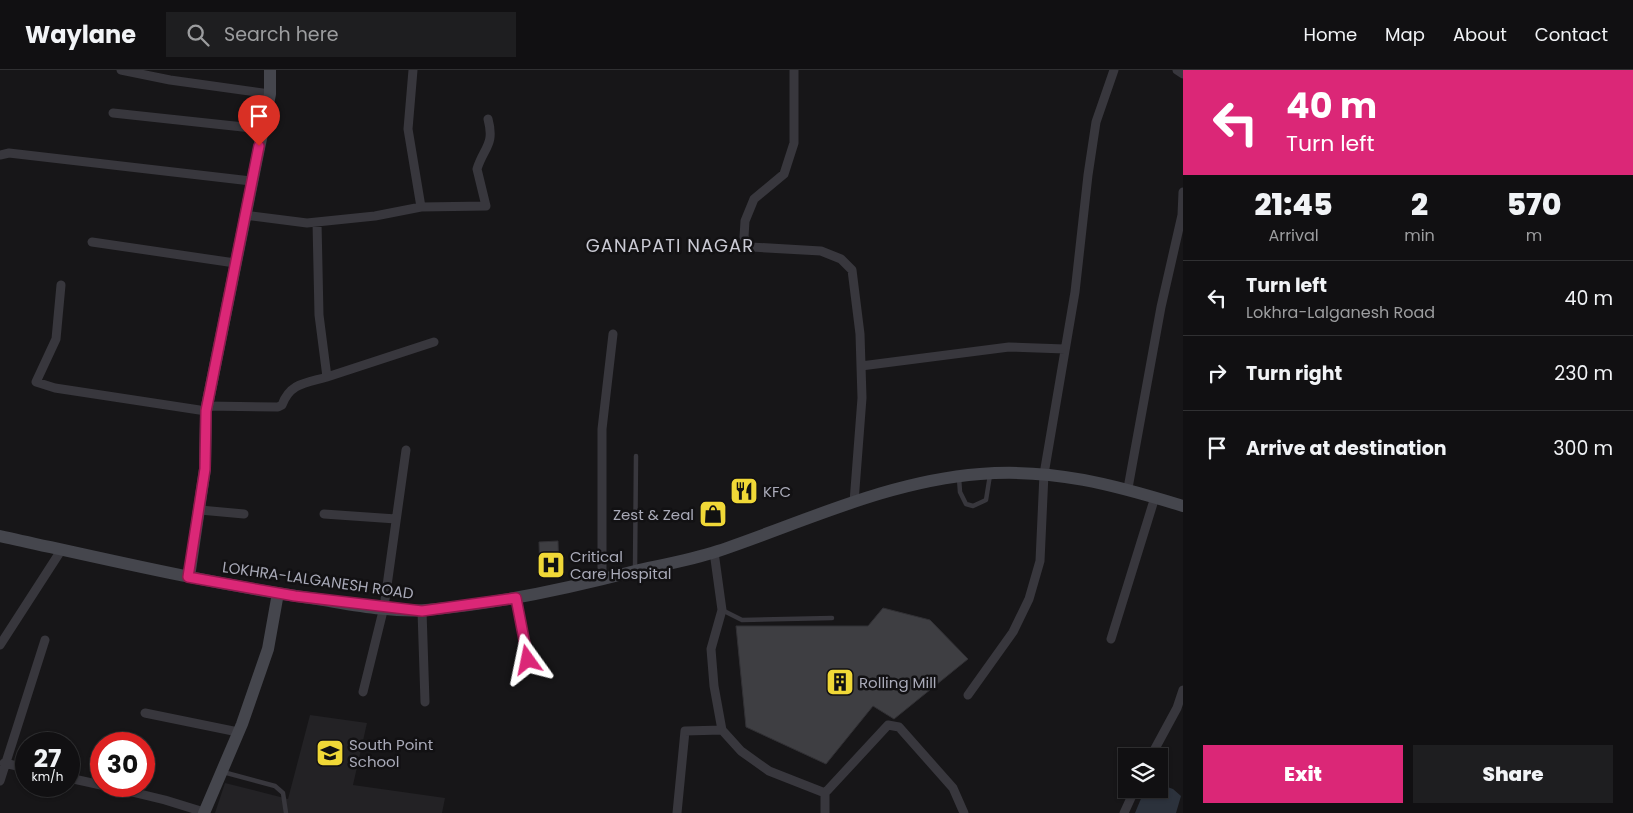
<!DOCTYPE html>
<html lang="en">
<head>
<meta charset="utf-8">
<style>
	body { margin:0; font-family:Poppins,sans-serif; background:#1e1e20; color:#f1f3f6; height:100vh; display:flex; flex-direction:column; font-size:19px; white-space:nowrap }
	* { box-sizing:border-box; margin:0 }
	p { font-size:16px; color:#9c9d9f }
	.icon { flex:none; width:28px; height:28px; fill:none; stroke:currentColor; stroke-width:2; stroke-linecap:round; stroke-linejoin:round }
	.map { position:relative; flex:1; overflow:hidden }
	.details { display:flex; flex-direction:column; background:#111012; width:450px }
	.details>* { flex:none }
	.hud { background:#db2777; color:#fff; overflow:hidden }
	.tools { position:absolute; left:1118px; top:678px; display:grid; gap:10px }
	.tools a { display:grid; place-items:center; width:50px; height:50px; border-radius:0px; background:#111012; box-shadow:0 1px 4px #0004,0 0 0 1px #303032; font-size:25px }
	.speed { position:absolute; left:15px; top:662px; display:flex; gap:10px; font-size:25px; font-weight:700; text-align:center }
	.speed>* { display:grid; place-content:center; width:65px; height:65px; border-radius:50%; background:#111012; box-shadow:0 1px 4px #0004,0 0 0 1px #303032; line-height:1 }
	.speed small { font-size:12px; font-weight:400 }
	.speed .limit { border:8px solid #d22; background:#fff; color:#111 }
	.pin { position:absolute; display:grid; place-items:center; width:42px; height:42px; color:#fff; margin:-51px -21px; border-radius:50% 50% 50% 0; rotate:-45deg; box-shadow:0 0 5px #0007 }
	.pin .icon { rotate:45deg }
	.me { position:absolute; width:55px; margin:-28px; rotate:348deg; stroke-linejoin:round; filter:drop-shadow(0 0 4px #0008) }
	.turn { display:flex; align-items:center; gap:18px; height:105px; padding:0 20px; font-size:22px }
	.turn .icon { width:65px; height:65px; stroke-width:2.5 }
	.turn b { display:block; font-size:35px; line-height:42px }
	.eta { display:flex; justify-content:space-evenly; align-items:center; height:85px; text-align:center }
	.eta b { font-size:30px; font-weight:800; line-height:35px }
	.action { display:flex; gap:10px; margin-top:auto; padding:10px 20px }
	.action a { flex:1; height:58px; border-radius:0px; background:#db2777; color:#fff; font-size:20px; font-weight:800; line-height:58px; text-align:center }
	.action a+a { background:#1e1e20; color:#f1f3f6 }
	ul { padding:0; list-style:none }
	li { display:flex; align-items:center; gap:15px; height:75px; padding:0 20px; border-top:1px solid #303032 }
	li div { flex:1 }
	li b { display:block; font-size:19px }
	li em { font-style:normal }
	header { display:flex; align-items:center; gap:30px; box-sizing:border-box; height:70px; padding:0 25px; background:#111012; border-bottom:1px solid #303032 }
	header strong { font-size:24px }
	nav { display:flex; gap:28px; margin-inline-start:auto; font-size:18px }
	.search { width:350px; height:45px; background:#1e1e20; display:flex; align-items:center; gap:12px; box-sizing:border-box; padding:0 18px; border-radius:0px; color:#9c9d9f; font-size:19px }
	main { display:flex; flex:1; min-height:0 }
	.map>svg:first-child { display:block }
	.built { fill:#232225 }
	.water { fill:#2c323c }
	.building { fill:#3e3e42; stroke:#313034 }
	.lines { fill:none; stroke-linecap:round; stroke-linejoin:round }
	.lane { stroke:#38373d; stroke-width:4.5 }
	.street { stroke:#38373d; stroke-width:9 }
	.secondary { stroke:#45464d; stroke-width:12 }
	.route-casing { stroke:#8e194d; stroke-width:12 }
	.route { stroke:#db2777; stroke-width:9 }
	.labels { text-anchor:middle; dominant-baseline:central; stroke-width:5; stroke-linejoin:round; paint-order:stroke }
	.poi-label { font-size:15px; fill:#a9aab8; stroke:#121113; text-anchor:start }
	.street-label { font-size:15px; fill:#a9aab8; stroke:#121113 }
	.quarter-label { font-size:18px; letter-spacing:1px; fill:#cacad4; stroke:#121113 }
</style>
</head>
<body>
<header>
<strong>Waylane</strong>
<div class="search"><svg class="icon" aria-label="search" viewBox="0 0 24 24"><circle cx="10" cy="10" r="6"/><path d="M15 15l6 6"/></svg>Search here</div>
<nav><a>Home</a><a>Map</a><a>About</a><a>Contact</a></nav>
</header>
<main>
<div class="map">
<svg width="1183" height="743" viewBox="0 0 1183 743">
	<rect width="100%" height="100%" fill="#171618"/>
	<path class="built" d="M310,645L367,653L353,715L445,728L442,743H215L225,713L288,729Z"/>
	<path class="water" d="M1159,714L1173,719L1181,726L1176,743H1135L1145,719H1159Z"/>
	<path class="building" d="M558,471L559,506L540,507L539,472Z
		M883,538L930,550L968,589L894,649L873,636L826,694L746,657L736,556H868Z"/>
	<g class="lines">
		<path class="lane" d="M959,408L960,422L966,434L973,436L986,430L990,405
			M635,500L636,386
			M722,540L742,550L832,548
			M223,702L275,716L283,723L286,743"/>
		<path class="street" d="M121,0L170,10L270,24
			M794,0V73L784,104L754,129L745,151L744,167L751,177L821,181L841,189L852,200L860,264L862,328L854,432
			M1177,0L1183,4
			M113,43L262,59
			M0,85L9,83L251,111
			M421,137L486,136L477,99C484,77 495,75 488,49
			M244,145L307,153L375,146L421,137L408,59L413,0
			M92,172L235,193
			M61,215L56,269L36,312L55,318L206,341
			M861,296L1009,277L1065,279
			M327,307L434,272
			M207,336L278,337L282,335C290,313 306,313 327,307L319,245L317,152
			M1128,418L1161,237L1182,145L1183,122
			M200,440L244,444
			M324,444L396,449
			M602,510V359L613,264
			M516,528L528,590
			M422,541L425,632
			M1111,569L1155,427
			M0,575L62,479
			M363,622L384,537L406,380
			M968,625L1013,562L1029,529L1040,491L1044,404L1075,222L1088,105L1096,52L1114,0
			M145,643L238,662
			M722,660L741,681L769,701L825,723V743
			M1151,686L1177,638L1183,620
			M4,693L26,698
			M69,708L101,715
			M0,711L45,570
			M107,716L165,730L204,742
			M825,723L888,655L899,657L953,718L964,743
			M677,743L685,661L722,660L714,616L711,579L722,540L714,482
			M1124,743L1135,719"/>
		<path class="secondary" d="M0,466C105,489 210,514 317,529C349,534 393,543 426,540C497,534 566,519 635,501C662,495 691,490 718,481C804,452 888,411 980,404C1053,398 1115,415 1183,436
			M189,507L205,399L206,341L270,24V0
			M204,743L242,654L268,579L278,523"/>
	</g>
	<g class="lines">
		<defs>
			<path id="route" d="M259,76L206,341L205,399L188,507L295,526L422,541L516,528L528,590"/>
		</defs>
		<use href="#route" class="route-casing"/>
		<use href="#route" class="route"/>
	</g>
	<defs>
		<symbol id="restaurant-square" viewBox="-11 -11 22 22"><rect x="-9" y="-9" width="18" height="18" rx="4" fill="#f0d837" stroke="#121113"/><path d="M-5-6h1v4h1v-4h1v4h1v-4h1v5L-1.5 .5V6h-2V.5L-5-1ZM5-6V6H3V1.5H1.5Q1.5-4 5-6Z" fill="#111"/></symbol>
		<symbol id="shop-square" viewBox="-11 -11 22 22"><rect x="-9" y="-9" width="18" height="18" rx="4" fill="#f0d837" stroke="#121113"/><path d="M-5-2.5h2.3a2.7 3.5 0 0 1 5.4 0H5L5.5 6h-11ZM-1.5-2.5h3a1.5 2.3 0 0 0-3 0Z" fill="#111"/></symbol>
		<symbol id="hospital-square" viewBox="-11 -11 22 22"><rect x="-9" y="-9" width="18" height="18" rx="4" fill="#f0d837" stroke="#121113"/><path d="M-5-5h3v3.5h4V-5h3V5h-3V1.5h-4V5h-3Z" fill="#111"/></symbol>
		<symbol id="building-square" viewBox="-11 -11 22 22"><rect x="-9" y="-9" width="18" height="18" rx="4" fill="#f0d837" stroke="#121113"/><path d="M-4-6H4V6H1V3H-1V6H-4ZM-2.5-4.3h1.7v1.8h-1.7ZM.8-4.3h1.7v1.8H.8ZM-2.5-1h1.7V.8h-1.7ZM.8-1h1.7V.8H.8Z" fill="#111"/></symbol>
		<symbol id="school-square" viewBox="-11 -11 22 22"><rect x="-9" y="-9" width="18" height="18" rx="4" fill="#f0d837" stroke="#121113"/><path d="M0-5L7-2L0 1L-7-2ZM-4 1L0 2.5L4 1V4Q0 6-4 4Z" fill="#111"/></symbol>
	</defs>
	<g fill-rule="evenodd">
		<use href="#restaurant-square" x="728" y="405" width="32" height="32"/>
		<use href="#shop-square" x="697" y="428" width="32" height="32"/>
		<use href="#hospital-square" x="535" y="479" width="32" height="32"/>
		<use href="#building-square" x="824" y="596" width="32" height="32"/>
		<use href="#school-square" x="314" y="667" width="32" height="32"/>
	</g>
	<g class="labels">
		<g class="poi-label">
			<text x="763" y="421">KFC</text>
			<text x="694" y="444" text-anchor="end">Zest &amp; Zeal</text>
			<text x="570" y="486">Critical<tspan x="570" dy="17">Care Hospital</tspan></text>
			<text x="859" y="612">Rolling Mill</text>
			<text x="349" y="674">South Point<tspan x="349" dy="17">School</tspan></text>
		</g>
		<g class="street-label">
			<text transform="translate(318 510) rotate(8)">LOKHRA-LALGANESH ROAD</text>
		</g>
		<g class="quarter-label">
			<text x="670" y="175">GANAPATI NAGAR</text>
		</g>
	</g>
</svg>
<div class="tools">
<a><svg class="icon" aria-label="layers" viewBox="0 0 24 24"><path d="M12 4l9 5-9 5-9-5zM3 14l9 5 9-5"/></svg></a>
</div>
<div class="speed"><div>27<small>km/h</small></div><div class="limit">30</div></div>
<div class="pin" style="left:259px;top:76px;background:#d93025"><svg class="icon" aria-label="arrive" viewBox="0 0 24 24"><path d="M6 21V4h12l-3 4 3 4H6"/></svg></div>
<svg class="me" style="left:528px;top:590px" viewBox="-20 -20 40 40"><path d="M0-17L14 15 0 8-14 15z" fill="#db2777" stroke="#fff" stroke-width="4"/></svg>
</div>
<section class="details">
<div class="hud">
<div class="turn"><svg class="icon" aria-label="left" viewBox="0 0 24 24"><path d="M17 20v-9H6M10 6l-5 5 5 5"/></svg><div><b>40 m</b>Turn left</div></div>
</div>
<div class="eta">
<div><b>21:45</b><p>Arrival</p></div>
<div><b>2</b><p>min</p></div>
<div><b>570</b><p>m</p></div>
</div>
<ul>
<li><svg class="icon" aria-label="left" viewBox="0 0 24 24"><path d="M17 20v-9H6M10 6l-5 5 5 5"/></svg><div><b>Turn left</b><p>Lokhra-Lalganesh Road</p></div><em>40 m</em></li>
<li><svg class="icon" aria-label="right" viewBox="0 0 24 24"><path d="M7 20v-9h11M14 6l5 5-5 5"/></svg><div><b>Turn right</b></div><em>230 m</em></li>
<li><svg class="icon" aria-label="arrive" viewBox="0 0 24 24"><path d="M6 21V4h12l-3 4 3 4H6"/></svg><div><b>Arrive at destination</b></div><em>300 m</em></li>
</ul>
<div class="action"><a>Exit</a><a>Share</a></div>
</section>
</main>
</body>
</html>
